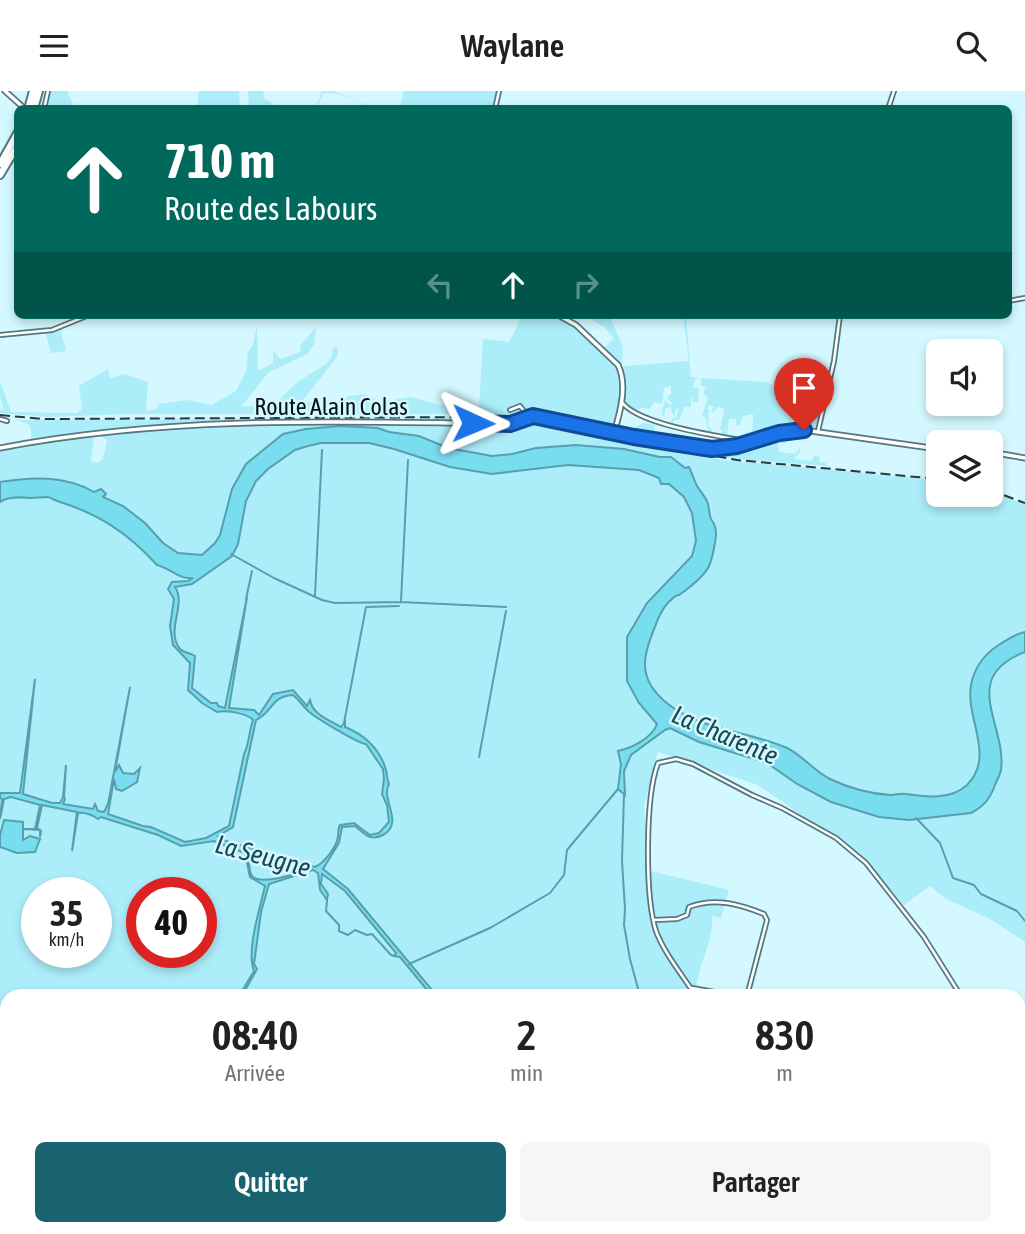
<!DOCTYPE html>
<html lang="fr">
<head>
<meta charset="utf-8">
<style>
	body { margin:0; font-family:"Asap Condensed",sans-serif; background:#f6f6f6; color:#202124; height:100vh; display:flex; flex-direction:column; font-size:26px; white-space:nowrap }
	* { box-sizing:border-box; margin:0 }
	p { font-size:23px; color:#757577 }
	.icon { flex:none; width:38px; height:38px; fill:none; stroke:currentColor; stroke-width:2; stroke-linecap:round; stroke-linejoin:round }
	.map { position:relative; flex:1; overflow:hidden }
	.side { position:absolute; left:0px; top:898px; width:1026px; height:247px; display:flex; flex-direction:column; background:#fff; border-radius:21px 21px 0 0; box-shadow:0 4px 10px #0003 }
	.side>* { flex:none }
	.guide { position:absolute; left:14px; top:14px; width:998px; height:214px; border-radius:10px; box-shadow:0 4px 10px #0003; background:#00695c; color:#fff; overflow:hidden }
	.fabs { position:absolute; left:926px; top:248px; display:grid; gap:14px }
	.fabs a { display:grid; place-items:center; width:77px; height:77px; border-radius:10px; background:#fff; box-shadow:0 4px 10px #0003; font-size:35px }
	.speed { position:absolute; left:21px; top:786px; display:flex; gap:14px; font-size:35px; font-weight:700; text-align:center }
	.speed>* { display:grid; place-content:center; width:91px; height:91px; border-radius:50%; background:#fff; box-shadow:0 4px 10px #0003; line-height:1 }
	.speed small { font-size:18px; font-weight:400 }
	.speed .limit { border:10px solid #d22; background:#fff; color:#111 }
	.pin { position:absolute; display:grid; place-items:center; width:60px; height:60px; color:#fff; margin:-72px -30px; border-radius:50% 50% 50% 0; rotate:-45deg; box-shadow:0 0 7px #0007 }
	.pin .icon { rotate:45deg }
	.me { position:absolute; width:77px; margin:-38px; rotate:91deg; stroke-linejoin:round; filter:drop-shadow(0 0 5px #0008) }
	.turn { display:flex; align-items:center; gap:24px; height:147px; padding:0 35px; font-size:32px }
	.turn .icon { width:91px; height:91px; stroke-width:2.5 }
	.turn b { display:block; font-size:49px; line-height:60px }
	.lanes { display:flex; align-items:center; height:66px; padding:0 35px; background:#0003; justify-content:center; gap:35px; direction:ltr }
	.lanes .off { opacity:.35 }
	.eta { display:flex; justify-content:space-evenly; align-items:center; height:119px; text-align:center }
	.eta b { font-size:42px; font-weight:600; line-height:49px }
	.primary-button { display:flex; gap:14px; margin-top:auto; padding:14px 35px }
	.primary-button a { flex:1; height:80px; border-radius:10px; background:#18636f; color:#fff; font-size:28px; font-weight:600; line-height:80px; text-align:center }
	.primary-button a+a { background:#f6f6f6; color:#202124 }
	header { display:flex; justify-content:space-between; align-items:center; height:91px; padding:0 35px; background:#fff; font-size:32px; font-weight:600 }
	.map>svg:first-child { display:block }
	.green { fill:#acedfa; fill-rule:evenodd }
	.water { fill:#79ddf0; stroke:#56a0ae; stroke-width:2; fill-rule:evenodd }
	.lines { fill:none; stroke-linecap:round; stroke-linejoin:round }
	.stream { stroke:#56a0ae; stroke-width:2 }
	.minor-casing { stroke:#56777e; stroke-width:6 }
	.tertiary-casing { stroke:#56777e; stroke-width:7 }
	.trunk-casing { stroke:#56777e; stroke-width:10 }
	.minor { stroke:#fff; stroke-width:2.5 }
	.tertiary { stroke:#fff; stroke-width:3.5 }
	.trunk { stroke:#fff; stroke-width:6 }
	.rail { stroke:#29393d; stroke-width:2; stroke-dasharray:10 5; stroke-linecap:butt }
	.route-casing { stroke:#114b97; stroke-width:18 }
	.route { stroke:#1a73e8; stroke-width:12 }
	.labels { text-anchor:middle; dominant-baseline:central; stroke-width:5; stroke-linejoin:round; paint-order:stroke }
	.street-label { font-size:24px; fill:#051114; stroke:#d4f8ff }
	.water-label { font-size:26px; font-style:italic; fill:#19474f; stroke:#d4f8ff }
</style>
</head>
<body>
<header><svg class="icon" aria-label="menu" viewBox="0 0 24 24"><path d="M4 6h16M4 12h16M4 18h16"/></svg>Waylane<svg class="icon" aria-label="search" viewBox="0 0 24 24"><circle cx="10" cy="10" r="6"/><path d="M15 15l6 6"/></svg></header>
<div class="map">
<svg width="1025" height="1143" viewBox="0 0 1025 1143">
	<rect width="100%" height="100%" fill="#d4f8ff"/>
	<path class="green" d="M50,0H67L73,13L65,17H46Z
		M199,0H239L240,17L197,16Z
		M248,0H263L264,7L279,17H249Z
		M322,0H334L369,16H400L404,0H498L494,17H367C356,9 336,0 323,2L317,17L315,18Z
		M523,224H554L569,231L619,278L621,311L614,339L529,323L526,319L520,326L475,323H131L48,326L0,322V319H4L0,305V290L11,321L77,322L82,318L79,295L108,278L110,287L125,283L148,291L146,320L157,318L159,313L188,309L212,314L236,300L246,280L248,261L253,254L257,235L258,280L273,272V259L280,268L300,261L301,254L316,236L314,254L307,263L268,282L241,316L275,312L299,290L326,273L332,265L333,256L338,257L337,266L300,313L315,310L336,311L350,305L365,303L380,311L410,306L441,314L479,316L483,248L509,251Z
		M583,224H609L623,256L622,275L602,260L614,247L604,236Z
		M683,224H686L691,286L700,287L695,288L693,297H699L698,311H693L692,302L691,316H684L680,328L673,330V333H671L672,328L676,326L679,318H676L674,326L670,315L665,318V324L661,325L665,308L666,313L667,310L670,315L672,313L667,306L671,303V295L664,297L662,313L654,311L650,318L641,317L637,320C618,313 620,293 624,275L689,270Z
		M60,236L63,237L61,241L66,260L51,262L45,240Z
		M702,287L765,291L795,302L824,308L818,334L817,336L795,337L752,348L753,323L743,325L740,334L736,335V328H729L727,344L722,343V339H720L724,318L718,316L713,322L711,320L714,316L709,314L707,318H709L708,334L713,340H708L706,327L702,325L708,306L704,303V298L708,296L701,295Z
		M531,326L616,341L617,333L626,335V337L618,338L631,343L635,340L641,343L643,339H636L635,336L644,332L655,334L654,343H661L659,349L649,350L674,356L526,328Z
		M467,327L514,330L507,332L274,329L188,333L174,337L256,332L507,335L520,331L723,369L938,389V404H990L991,401L1025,413V851L990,828L946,808L930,795L904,814L863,767L758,694L658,661L644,716L651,780L729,799L721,827L712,825C715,851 691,887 698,905H7V1138H34L37,1143H0V408L40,404L97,420L196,483L82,394C55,386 27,388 0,391V358L88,345L94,347L91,370L98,372L103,368L107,349L99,344L166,338L159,336L31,349V338L28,333L15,329ZM361,647L370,651L385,676V698L392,725L391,728L380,745L364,744L363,741L352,733L360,735L370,744C380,744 384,739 389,731L387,714L382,703L384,688L383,678ZM37,802H96V861H37ZM142,802H201V861H142Z
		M780,343L787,345L786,352H778L779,361L795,363L800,357V362L793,368L811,370L814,365L820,366L819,371L826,372V375C784,371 713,370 676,355L709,359L728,358Z
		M1025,1087V1143L322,1142V1138H1018L1019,1089Z
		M169,1138H241L242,1143H165Z"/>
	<path class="water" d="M341,335L378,337L389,341L419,345L448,357L492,365L512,363L536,357L576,354L624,358L660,366H671L685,377L689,376C692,382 694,389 697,395C700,400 706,406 708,413C709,417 709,423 711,428C714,432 716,436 716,442C716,449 712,470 708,477C703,486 690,496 682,502C677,506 677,503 673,507C667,512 661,521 658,528C644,563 634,586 668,613C702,640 749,640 787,657C802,664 814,680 830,688C849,697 870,703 891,704C896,704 901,702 906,703C926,706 951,709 967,694C996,665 965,627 971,594C974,578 984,564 997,555C1006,550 1016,542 1025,541V561C958,587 1007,633 1001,679C1000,684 997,689 995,694C990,708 984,715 971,722L909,729L879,726L831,711L797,693L767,672L699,651L670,637L665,639L631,664L624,680L625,704L618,698L621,673L618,660C632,657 652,647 657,633L639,612L627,590V546L647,512L692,465L696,450L692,422L684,406L669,393H661L659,387L639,379L568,374L492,383L450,376L394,358L369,352H321L308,355L295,359L268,378L256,390L246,410L238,453L232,465L192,493L175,496C187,513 165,540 180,558C184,562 190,562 195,565L192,597L211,612H217L218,615L225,617L247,506L229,617L254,619L259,624L273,603L293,599L307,615L310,609C312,623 329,629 341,636L345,631V636C363,643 379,657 385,676C388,683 386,687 389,693C380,708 405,732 383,744C369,751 364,742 355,735L342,736L339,752L323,778L348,798L437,905H432L400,866L394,865L396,862L345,800L322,783L321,793L328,803L327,809L320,799L318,782L313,779L269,793L261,821L254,873L257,878L242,905H239L254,880C246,860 260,817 265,795L250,786L245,762L214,750L181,755L158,744L101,726L98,728C92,724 86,721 78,722L72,760L77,721L42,714L37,737L41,740L40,746V739L24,738H35L40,714L11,706L4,708L0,728L2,708L0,707V702H20L35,588L23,703L52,712H60L63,706L66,674L64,706L65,708L63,713L93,718L95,713L98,720L104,721L108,713L130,596L115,681L119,674L123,682L134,683L140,677L137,691L122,700L116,698L114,688L108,723L143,735L151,736L185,751L206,747L229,735L244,663C249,654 249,640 253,629C247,622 226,619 217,621L202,612L188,599L190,572L173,554L170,535L174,508L168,498L172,491L188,490L193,487C179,489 170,477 157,474C128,442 99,423 57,410C50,408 54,407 47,406C41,406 36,407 31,407C21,406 8,405 0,411V391C31,386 65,384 94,401L101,398L106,403L103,406L123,415L145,432L163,452L178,462L202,464L215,452L220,444L232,398L246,373L283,343L306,338ZM293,604C299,609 303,615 308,620C316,627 359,653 366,653L383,678L384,688L382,703L387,714L389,731L379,742L370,744L354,732L340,734C338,738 338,742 338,746C336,757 324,772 315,776L226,750L218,745L233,736L256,629C273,621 271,605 293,604ZM249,763H254L310,778C300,782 263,794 253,786C248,781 249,770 249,763Z
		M4,729L23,731V749L30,745L40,748L35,761L17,762L0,756V744Z"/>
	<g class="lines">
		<path class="stream" d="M231,463L274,487L322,509L335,512L401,511L506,516
			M315,505L322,359
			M246,508L252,480
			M401,510L408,369
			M344,632L366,516L399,515
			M479,666L506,520
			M624,703L622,770L625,818L624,834L630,868L640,905
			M916,727L940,752L953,787L974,794L981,803L1017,820L1025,830
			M327,810L326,820L339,834V840L348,844L355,839L367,844L372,843L391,864L395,865
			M409,873L490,837L550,802L564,784L567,759L618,698
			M0,940L7,943
			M1018,1098L1025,1094
			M329,1138L333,1141L356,1138
			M509,1138L519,1143
			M816,1138L821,1143
			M400,1143L404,1138
			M996,1143L997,1138"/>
		<defs>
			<path id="minor" d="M44,18L48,0
				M495,18L499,0
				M888,18L894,0
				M1008,210L1025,207
				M0,244L52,239L89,224
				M621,310C636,333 713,344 740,349L744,353
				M510,319L520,315L528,325
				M0,328L7,330
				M818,340L834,270L840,224
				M654,829L677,828L687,824L689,816C715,806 739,813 764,823L767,829L747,905
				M692,897L737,905
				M696,905C683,885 664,862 656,840C645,806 645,706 658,672L676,668L693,673L752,704L782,717L836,747L866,772L924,846L961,905
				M1018,1011L1020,979
				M143,1143L144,1138
				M163,1143L167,1138"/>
			<path id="tertiary" d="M5,0L25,18
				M558,224L576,234L618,274C628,294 620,322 614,342
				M0,357C166,325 337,330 506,333L533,325L634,346L712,358L737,355L779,342L804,339L938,358
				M990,361L1025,367
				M1018,978L1025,979
				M729,1143L731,1138"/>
			<path id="trunk" d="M28,18L33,0
				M34,18L39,0
				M0,73L18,41
				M0,84L18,54"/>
		</defs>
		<use href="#minor" class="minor-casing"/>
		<use href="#tertiary" class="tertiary-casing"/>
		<use href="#trunk" class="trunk-casing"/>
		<use href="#minor" class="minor"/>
		<use href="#tertiary" class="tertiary"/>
		<use href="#trunk" class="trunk"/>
		<path class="rail" d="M0,324L42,328L488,326L534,332L737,369L938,388
			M990,399L1025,412"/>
	</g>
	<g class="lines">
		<defs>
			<path id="route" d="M473,332L510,333L533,325L634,346L712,358L737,355L779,342L804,339"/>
		</defs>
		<use href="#route" class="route-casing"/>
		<use href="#route" class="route"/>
	</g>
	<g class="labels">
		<g class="street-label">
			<text x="331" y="315">Route Alain Colas</text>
		</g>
		<g class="water-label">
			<text transform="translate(725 644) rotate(23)">La Charente</text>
			<text transform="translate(263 765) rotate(15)">La Seugne</text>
		</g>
	</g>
</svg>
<div class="fabs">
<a><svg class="icon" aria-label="sound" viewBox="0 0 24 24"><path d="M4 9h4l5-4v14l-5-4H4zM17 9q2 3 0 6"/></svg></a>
<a><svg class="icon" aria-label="layers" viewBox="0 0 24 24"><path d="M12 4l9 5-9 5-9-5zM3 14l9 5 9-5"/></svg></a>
</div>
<div class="speed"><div>35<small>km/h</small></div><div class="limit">40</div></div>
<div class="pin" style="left:804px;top:339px;background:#d93025"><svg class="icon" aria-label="arrive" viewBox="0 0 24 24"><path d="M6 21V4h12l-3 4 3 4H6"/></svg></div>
<svg class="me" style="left:473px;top:332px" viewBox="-20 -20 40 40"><path d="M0-17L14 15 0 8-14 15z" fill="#1a73e8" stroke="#fff" stroke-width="4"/></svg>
<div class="guide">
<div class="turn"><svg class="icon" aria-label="ahead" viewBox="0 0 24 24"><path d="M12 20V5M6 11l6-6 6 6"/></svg><div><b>710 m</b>Route des Labours</div></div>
<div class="lanes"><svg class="icon off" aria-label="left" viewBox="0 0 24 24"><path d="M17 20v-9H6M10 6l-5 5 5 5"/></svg><svg class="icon" aria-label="ahead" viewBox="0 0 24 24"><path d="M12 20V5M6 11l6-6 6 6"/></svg><svg class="icon off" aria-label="right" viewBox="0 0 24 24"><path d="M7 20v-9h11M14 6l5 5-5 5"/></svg></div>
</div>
<section class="side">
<div class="eta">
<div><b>08:40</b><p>Arrivée</p></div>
<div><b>2</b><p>min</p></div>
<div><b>830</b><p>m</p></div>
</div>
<div class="primary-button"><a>Quitter</a><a>Partager</a></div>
</section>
</div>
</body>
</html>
